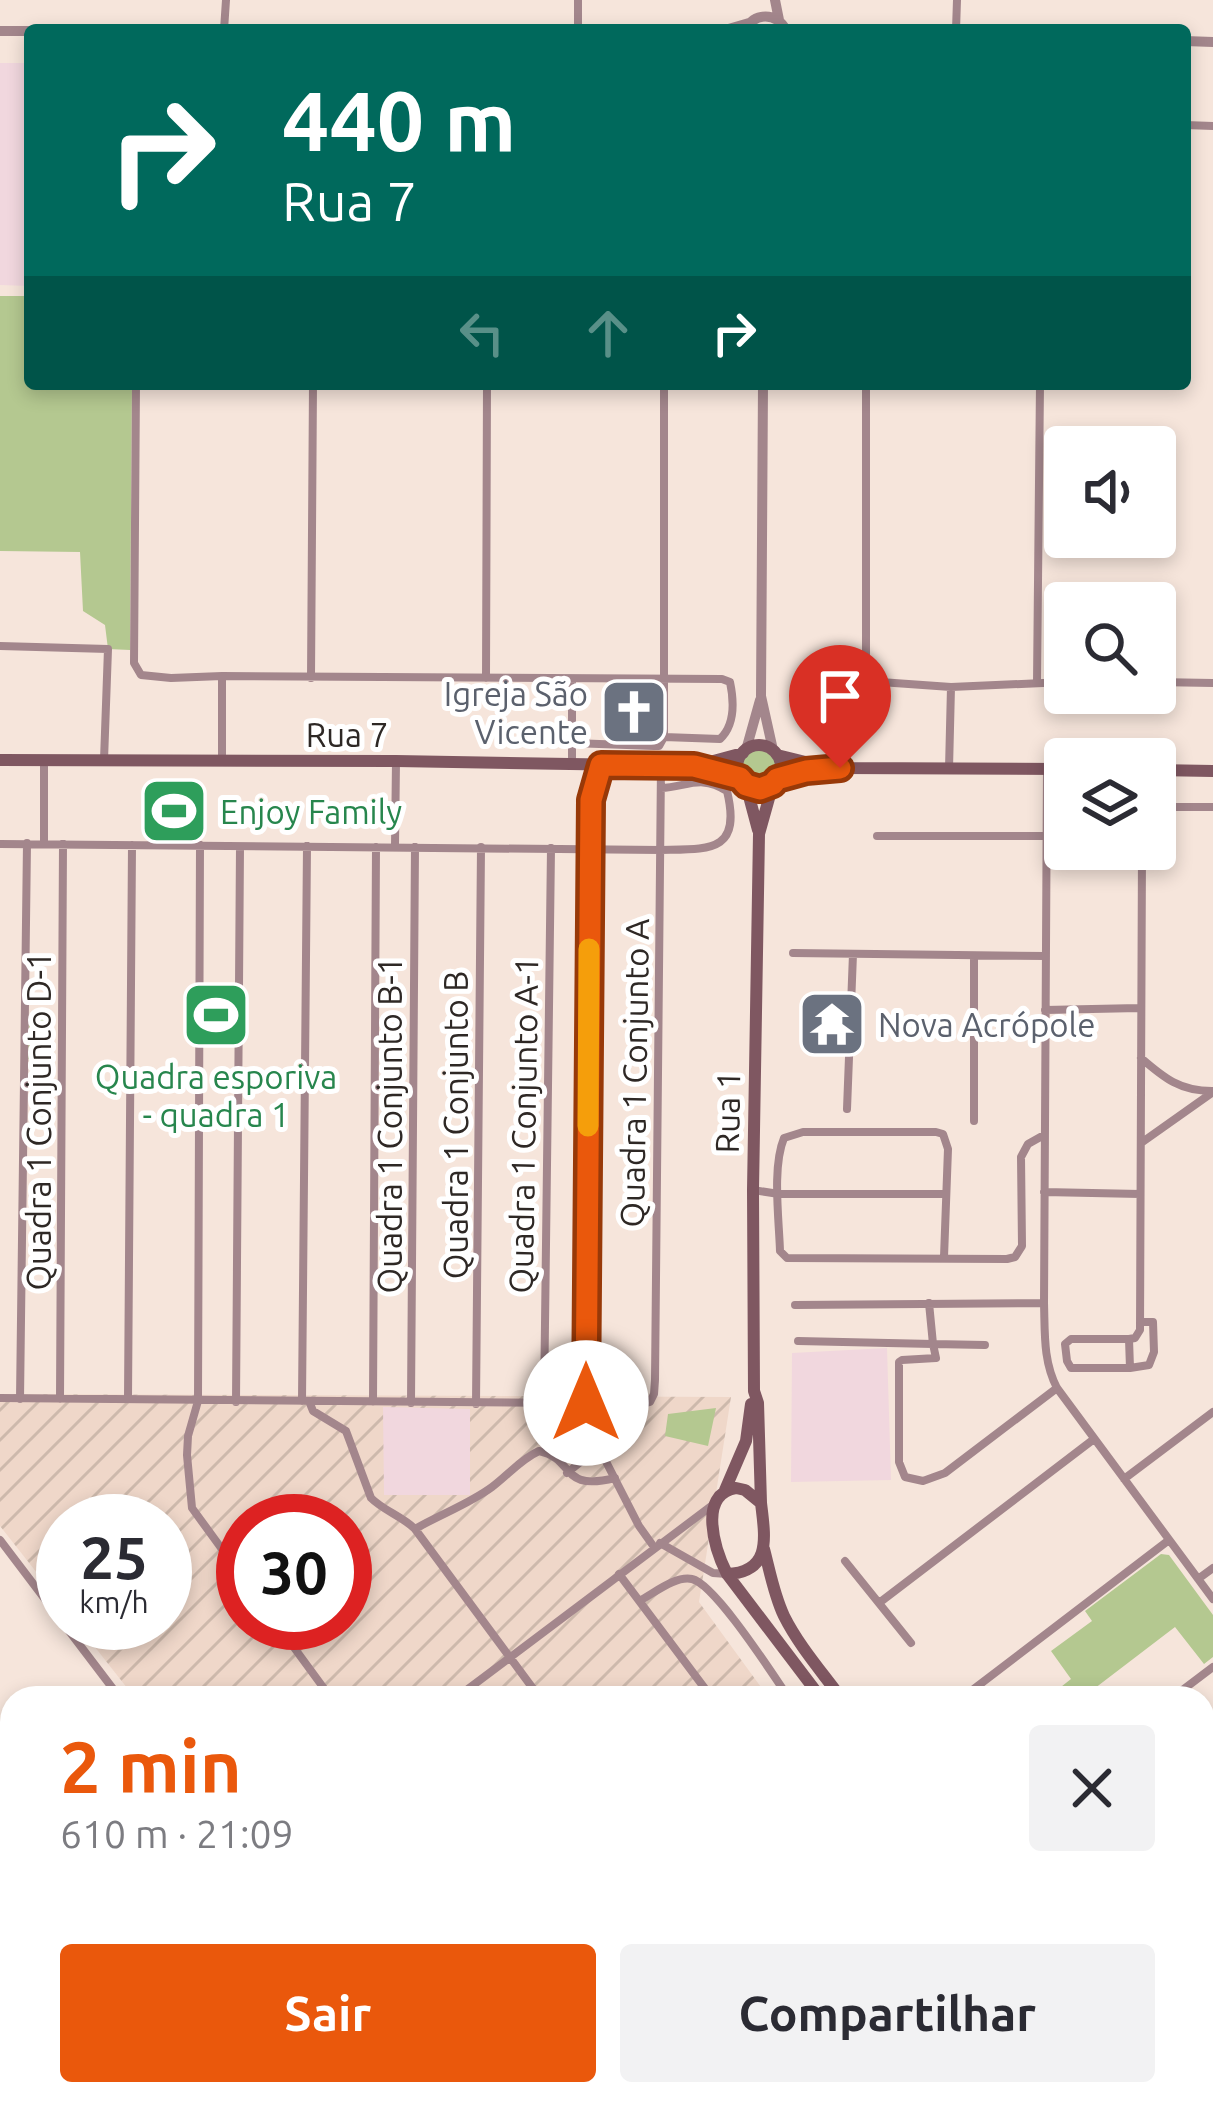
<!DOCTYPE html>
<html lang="pt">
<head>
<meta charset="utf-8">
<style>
	body { margin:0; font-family:Ubuntu,sans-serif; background:#f2f2f3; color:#2b2b33; height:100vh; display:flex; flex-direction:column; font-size:45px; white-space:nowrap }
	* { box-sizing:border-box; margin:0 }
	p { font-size:39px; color:#7c7c81 }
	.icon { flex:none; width:66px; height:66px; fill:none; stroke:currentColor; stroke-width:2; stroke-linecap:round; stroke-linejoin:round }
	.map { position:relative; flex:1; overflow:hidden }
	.sheet { position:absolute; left:0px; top:1686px; width:1215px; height:420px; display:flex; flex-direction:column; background:#fff; border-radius:36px 36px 0 0; box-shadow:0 6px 18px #0003 }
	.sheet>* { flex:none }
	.top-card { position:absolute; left:24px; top:24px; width:1167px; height:366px; border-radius:12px; box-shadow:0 6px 18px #0003; background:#00695c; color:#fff; overflow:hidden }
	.tools { position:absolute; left:1044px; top:426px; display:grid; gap:24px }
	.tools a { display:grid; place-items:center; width:132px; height:132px; border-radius:12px; background:#fff; box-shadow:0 6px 18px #0003; font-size:60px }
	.speed { position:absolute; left:36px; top:1494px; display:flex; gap:24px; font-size:60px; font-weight:700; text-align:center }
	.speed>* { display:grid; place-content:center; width:156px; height:156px; border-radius:50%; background:#fff; box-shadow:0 6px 18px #0003; line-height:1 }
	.speed small { font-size:30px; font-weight:400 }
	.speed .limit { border:18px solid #d22; background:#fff; color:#111 }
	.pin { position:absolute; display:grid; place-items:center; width:102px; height:102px; color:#fff; margin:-123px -51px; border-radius:50% 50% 50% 0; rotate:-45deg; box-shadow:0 0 12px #0007 }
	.pin .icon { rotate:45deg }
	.me { position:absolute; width:132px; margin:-66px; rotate:0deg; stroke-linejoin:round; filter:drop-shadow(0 0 9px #0008) }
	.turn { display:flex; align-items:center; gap:42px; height:252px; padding:0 60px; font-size:54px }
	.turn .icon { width:156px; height:156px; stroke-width:2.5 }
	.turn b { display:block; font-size:84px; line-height:102px }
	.lanes { display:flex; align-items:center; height:114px; padding:0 60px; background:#0003; justify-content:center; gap:60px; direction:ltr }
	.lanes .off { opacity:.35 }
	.round { display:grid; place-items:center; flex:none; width:126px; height:126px; border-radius:12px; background:#f2f2f3 }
	.summary { display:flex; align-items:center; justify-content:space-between; height:204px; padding:0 60px }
	h1 { font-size:72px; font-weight:700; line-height:90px; color:#ea580c }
	.button { display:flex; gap:24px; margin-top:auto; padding:24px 60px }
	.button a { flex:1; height:138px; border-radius:12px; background:#ea580c; color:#fff; font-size:48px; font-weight:700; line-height:138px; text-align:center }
	.button a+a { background:#f2f2f3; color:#2b2b33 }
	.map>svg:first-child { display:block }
	.commercial { fill:#dfdcf2 }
	.industrial { fill:url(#industrial-furrows); fill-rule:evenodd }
	.education { fill:#f1d7de }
	.green { fill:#b4c890 }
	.forest { fill:url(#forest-firs) }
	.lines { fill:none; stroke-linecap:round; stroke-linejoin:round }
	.stream { stroke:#6eaed0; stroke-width:3 }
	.minor { stroke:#a3868c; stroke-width:8 }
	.tertiary { stroke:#a3868c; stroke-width:10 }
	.secondary { stroke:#7f5761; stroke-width:12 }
	.trunk { stroke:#592736; stroke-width:14 }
	.route-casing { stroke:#983908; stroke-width:30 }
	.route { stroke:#ea580c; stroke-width:21 }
	.slow { stroke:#f59e0b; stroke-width:21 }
	.labels { text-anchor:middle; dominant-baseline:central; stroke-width:10; stroke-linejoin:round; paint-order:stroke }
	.worship-label { font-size:33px; fill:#5b616d; stroke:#fff; text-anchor:end }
	.street-label { font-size:33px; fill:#2e2825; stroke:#fff }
	.leisure-label { font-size:33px; fill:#27864d; stroke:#fff; text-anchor:start }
</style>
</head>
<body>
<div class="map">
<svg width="1213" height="2106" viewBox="0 0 1213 2106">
	<defs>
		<pattern id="industrial-furrows" width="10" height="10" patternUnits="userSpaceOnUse" patternTransform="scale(3)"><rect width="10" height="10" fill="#efd7c9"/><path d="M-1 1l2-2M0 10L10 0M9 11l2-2" fill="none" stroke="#cdb9ac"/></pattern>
		<pattern id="forest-firs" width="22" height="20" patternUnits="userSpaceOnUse" patternTransform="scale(3)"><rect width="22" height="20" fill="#b4c890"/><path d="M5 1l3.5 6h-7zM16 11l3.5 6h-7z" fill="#9bac7c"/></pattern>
	</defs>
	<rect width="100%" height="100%" fill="#f6e5db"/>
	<path class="commercial" d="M1213,2006V2106H1171L1175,2094H1203V2014Z"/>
	<path class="industrial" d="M0,1394L731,1397L699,1602L769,1698H135L76,1623H165V1521H63V1606L0,1526ZM243,1521H345V1623H243Z
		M446,2094H673L658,2106H455Z"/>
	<path class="education" d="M0,63H30V286L0,285Z
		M887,1348L891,1480L791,1482L792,1353Z
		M383,1407L470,1409V1495H384Z"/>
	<path class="green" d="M0,296H30V384H132L130,650L108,649L105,625L83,611L80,552L0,551Z
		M741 767a18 18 0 1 1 36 0a18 18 0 1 1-36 0Z
		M203,992L229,993V1038H203Z
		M53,1017V1060L28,1059L29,1018Z
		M716,1408L708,1446L665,1436L668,1414Z
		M1161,1554L1169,1555L1213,1615V1657L1204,1664L1175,1627L1082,1698H1047L1071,1679L1051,1651L1092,1621L1085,1611Z"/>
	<path class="forest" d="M0,1773L6,1774L12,1783V2094H320L327,2106H0Z"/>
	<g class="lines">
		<path class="stream" d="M0,1997L12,2001
			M108,2094L118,2106"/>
		<path class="minor" d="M224,30L226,0
			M578,30V0
			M956,30L957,0
			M1185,125L1213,126
			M136,384L134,663L141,675L171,678L222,676L722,679L730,682C734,701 735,725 720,739L664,737
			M866,384V681L951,687L1065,682
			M0,646L108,649L104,760
			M311,678L313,384
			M486,678L487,384
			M572,680V765
			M1037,682L1040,384
			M1155,682L1213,683
			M572,743L654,746H659L664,737V384
			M222,761V676
			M1047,768L1044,1303C1045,1333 1043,1361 1057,1388L1213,1599
			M949,769L951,687
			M1155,807H1213
			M877,836H1046
			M0,844L661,850C709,849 742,853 727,791C700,774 687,787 661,788
			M44,844V761
			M200,845L198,1401L188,1436L187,1455L192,1508L243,1578
			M395,846L396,761
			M793,953L1046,956
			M974,957V1121
			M1045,1010L1139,1008
			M1141,1058C1164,1078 1180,1091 1212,1091
			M847,1109L853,954
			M1141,1143L1213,1092
			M753,1190L779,1194H946
			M1044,1192L1140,1194
			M944,1257L948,1149L943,1134L936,1132H803L784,1138C772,1167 779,1219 780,1251L787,1258L1007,1259L1015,1257L1022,1246L1021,1157L1028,1144L1044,1135
			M795,1305L1044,1303
			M1129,1339L1130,1368L1149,1365L1154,1352L1153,1322H1140
			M798,1341L933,1344L929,1303
			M985,1345L933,1344L936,1358L902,1360L899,1362V1462L905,1477L923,1481L945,1473L1057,1388
			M1130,1368H1071L1067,1361L1065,1344L1071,1339H1129L1135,1338L1140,1330L1142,849
			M0,1398L576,1403L635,1406L650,1402L654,1394L655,1380L661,766
			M20,1399L27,843
			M60,1399L63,844
			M128,1399L132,845
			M302,1401L307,846
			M309,1401L313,1411L346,1431L371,1498C384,1511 402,1516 415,1529L540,1698
			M236,1402L240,847
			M373,1402L376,847
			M411,1403L415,847
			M544,1403L551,848
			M576,1403L639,1526L654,1547
			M586,1403L591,800L601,765
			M476,1404L481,847
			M567,1473L599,1447
			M1124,1479L1213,1412
			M415,1529C441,1514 469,1504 492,1487C508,1475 521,1459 539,1451C576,1459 559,1492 615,1478
			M0,1540L63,1623
			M660,1543L713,1573L727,1574
			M845,1561L911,1643
			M619,1574L712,1698
			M1198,1579L1213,1568
			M639,1601C653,1594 676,1575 692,1579C715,1584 773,1675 789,1698
			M879,1603L1094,1439
			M63,1623L120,1698
			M276,1623L331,1698
			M456,1698L714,1504
			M962,1698L1169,1540
			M1172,1698L1213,1667
			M1203,2008L1213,1997
			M420,2094L430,2106
			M601,2094L610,2106
			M1154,2094V2106
			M702,2106L718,2094"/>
		<path class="tertiary" d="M775,0L779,20
			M725,30L749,23
			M745,30C755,12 776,12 786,30
			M0,31H30
			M1185,41L1213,42
			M763,384L761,696L773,750
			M746,750L760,700"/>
		<path class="secondary" d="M737 767a22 22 0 1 1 44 0a22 22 0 1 1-44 0Z
			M777,755L826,767L840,768L1065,769
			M0,760L396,761L694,766L740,778
			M695,766L743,753
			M1155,770L1213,771
			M777,779L823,768
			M746,785L758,830
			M736,1488L745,1490L761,1503C765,1537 772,1572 727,1574C715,1550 697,1494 736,1488Z
			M725,1490L746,1441L751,1404
			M761,1503L758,1403L754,1391L753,1190L759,834L773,784
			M764,1549C770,1572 774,1595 784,1616C799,1646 822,1672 841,1698
			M727,1574L821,1698
			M1110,2094L1112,2106
			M1131,2094L1133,2106
			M836,2106L850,2094"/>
		<path class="trunk" d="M1203,1839L1213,1832
			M1203,1947L1213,1939
			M862,2106L877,2094
			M980,2106L998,2094"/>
	</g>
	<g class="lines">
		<defs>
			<path id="route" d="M586,1403L591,800L601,765L694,766L740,778L746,785L760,789L773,784L777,779L806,771L840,768"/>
		</defs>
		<use href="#route" class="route-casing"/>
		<use href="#route" class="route"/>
		<path class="slow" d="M588,1126L589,949"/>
	</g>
	<defs>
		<symbol id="church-square" viewBox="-11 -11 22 22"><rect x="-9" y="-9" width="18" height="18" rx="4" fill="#6b7280" stroke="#fff"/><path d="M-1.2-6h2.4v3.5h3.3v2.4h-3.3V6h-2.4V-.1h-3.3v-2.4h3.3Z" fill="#fff"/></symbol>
		<symbol id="stadium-square" viewBox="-11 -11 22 22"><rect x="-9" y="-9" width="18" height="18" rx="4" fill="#2e9e5b" stroke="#fff"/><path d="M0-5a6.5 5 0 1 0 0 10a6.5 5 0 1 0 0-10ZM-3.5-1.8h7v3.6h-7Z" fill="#fff"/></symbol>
		<symbol id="temple-square" viewBox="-11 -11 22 22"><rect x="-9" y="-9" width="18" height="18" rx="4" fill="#6b7280" stroke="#fff"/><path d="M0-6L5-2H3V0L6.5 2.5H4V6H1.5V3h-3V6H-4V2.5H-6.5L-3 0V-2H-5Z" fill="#fff"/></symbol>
	</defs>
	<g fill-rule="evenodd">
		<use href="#church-square" x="596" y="674" width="76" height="76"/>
		<use href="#stadium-square" x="136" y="773" width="76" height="76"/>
		<use href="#stadium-square" x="178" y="977" width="76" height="76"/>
		<use href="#temple-square" x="794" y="986" width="76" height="76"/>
	</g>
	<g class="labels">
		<g class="worship-label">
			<text x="588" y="693">Igreja São<tspan x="588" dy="38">Vicente</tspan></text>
			<text x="878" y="1024" text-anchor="start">Nova Acrópole</text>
		</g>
		<g class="street-label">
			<text x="347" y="734">Rua 7</text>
			<text transform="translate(634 1073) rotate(-89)">Quadra 1 Conjunto A</text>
			<text transform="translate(727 1112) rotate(-89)">Rua 1</text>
			<text transform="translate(38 1121) rotate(-90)">Quadra 1 Conjunto D-1</text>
			<text transform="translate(389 1125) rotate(-90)">Quadra 1 Conjunto B-1</text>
			<text transform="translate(455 1125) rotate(-90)">Quadra 1 Conjunto B</text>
			<text transform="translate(523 1125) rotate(-89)">Quadra 1 Conjunto A-1</text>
		</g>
		<g class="leisure-label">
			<text x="220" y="811">Enjoy Family</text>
			<text x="216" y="1076" text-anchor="middle">Quadra esporiva<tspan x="216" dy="38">- quadra 1</tspan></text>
		</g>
	</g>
</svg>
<div class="tools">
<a><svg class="icon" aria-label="sound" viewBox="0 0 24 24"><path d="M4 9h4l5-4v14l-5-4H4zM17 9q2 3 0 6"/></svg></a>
<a><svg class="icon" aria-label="search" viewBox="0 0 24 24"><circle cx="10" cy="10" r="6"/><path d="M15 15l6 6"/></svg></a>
<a><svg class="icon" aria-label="layers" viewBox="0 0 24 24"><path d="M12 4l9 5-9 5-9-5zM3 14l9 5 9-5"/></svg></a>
</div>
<div class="speed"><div>25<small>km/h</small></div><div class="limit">30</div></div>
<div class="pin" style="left:840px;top:768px;background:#d93025"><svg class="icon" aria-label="arrive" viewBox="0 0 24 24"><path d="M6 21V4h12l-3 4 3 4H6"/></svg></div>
<svg class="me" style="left:586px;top:1403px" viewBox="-20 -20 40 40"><circle r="19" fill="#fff"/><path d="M0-13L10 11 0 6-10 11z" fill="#ea580c"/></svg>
<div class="top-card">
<div class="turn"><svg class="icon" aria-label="right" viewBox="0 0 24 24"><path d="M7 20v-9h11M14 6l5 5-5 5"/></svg><div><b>440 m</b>Rua 7</div></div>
<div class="lanes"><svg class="icon off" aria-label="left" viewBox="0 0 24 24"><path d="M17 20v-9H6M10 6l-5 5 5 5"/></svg><svg class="icon off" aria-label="ahead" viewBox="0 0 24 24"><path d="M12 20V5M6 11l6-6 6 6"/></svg><svg class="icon" aria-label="right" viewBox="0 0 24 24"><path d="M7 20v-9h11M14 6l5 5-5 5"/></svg></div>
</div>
<section class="sheet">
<div class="summary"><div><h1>2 min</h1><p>610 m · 21:09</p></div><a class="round"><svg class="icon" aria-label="close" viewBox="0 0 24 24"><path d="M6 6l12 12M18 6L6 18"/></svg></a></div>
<div class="button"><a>Sair</a><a>Compartilhar</a></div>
</section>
</div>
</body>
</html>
